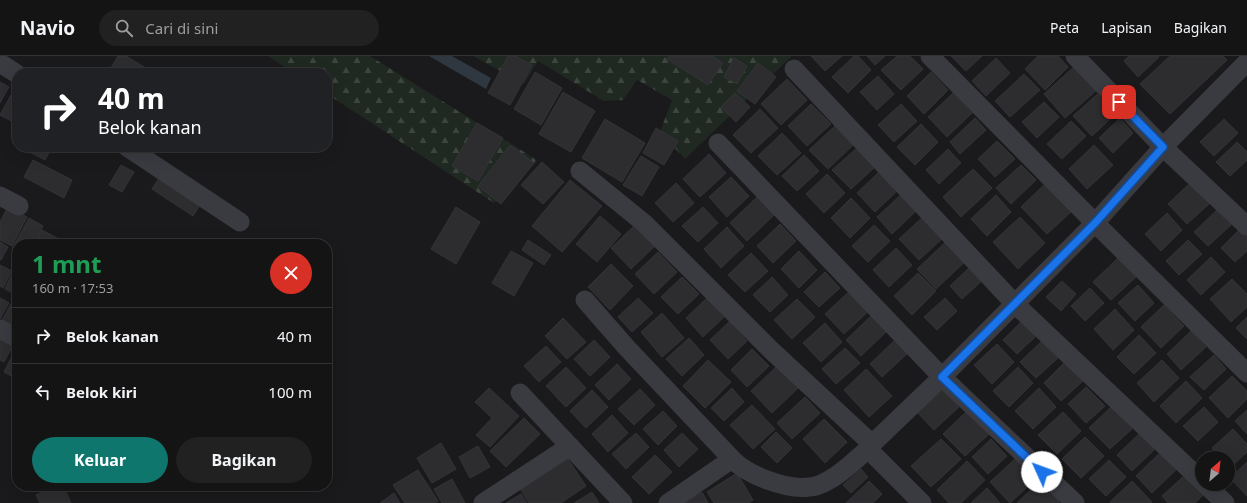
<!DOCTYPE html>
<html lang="id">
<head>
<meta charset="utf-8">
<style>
	body { margin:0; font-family:"Noto Sans",sans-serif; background:#212122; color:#f1f3f6; height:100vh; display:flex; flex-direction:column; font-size:15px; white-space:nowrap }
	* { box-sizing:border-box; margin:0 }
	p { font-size:13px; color:#9d9ea0 }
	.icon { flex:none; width:22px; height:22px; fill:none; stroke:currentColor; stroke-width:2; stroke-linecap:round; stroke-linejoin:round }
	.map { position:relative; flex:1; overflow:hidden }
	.panel { position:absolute; left:12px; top:183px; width:320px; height:252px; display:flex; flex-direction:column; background:#141415; border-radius:16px; box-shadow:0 4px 16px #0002,0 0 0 1px #333334 }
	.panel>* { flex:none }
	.top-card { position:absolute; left:12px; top:12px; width:320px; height:84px; border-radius:16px; box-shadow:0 4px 16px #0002,0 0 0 1px #333334; background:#202124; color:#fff; overflow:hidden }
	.needle { width:26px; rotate:28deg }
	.tools { position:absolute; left:1195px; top:395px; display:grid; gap:8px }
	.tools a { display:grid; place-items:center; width:40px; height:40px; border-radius:50%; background:#141415; box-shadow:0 4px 16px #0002,0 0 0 1px #333334; font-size:20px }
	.pin { position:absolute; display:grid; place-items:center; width:34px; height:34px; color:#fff; margin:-17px; border-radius:8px; box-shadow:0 2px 6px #0006 }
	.me { position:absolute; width:44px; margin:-22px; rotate:313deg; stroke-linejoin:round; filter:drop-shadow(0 0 3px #0008) }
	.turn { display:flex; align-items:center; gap:14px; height:84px; padding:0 20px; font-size:18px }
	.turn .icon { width:52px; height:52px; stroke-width:2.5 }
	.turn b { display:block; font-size:28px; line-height:34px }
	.round { display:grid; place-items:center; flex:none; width:42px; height:42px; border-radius:21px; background:#212122 }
	.headline { display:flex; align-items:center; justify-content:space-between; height:68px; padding:0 20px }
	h1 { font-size:24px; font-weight:700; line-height:30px; color:#1e9e55 }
	.button { display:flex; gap:8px; margin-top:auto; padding:8px 20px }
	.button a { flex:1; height:46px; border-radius:24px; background:#0f766e; color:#fff; font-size:16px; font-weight:700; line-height:46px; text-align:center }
	.button a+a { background:#212122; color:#f1f3f6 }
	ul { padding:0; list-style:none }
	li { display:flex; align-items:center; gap:12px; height:56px; padding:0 20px; border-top:1px solid #333334 }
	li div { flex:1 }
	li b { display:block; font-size:15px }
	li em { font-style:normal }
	header { display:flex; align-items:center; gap:24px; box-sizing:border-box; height:56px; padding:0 20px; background:#141415; border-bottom:1px solid #333334 }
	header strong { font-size:19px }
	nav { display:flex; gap:22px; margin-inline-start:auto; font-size:14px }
	.search { width:280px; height:36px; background:#212122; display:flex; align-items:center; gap:10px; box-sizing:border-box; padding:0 14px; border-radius:22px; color:#9d9ea0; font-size:15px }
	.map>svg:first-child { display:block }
	.forest { fill:url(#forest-firs) }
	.water { fill:#2f3741 }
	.building { fill:#2d2d30; stroke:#343438 }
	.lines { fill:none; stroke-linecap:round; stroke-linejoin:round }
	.minor { stroke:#3a3b41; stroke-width:19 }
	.route-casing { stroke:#114b97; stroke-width:10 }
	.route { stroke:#1a73e8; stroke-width:7 }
</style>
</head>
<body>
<header>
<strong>Navio</strong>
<div class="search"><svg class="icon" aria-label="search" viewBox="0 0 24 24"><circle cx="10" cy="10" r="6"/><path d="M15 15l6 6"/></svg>Cari di sini</div>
<nav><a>Peta</a><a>Lapisan</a><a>Bagikan</a></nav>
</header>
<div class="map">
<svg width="1247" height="447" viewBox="0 0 1247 447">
	<defs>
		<pattern id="forest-firs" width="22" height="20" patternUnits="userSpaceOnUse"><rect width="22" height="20" fill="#1f2821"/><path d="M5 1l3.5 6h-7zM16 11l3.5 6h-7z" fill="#3d453f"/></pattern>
	</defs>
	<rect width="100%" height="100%" fill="#1a1a1c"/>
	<path class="forest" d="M268,0H370L537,104L494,147L327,38V17H294Z
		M473,0H792L685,103L660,76L672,44L637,24L623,44L604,45L538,5L524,28Z"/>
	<path class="water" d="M429,0H452L491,22L486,33Z"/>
	<path class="building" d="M118,0H126L154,17H108Z
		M508,0H515L532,9L510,49L488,37Z
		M669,0H712L723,7L708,29L667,3Z
		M811,0H842L825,15Z
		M854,0H858L871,14L848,37L832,21Z
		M867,0H885L875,9Z
		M897,0H910L923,13L901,34L881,14Z
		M951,0H982L966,15Z
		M1038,0H1058L1068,11L1045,34L1025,13Z
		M1129,0H1158L1159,1L1138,21L1124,5Z
		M1170,0H1223L1227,4L1170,58L1140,28Z
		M734,2L747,10L737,28L724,21Z
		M996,2L1010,17L986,40L972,25Z
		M758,7L776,21L755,48L737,35Z
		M1076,9L1098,33L1065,62L1044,38Z
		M535,16L562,32L541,69L514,53Z
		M931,16L948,34L924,58L907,40Z
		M1024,18L1040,34L1010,61L995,45Z
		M878,20L894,38L877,54L860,36Z
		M787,23L807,44L781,69L761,48Z
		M0,26L9,31L0,47Z
		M1101,35L1120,54L1092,80L1073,60Z
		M563,36L595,55L571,96L539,78Z
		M735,37L750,51L736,66L721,51Z
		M953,37L972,57L947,81L928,61Z
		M11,39L17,42V68L0,59Z
		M1044,46L1059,61L1037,82L1022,66Z
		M811,48L831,68L807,90L788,70Z
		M901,48L917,65L894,86L878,69Z
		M760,53L778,72L751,97L733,79Z
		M975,62L986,74L960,98L950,86Z
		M1120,62L1133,77L1113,97L1099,82Z
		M605,63L645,87L622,126L582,102Z
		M1224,63L1238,77L1214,100L1200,86Z
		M1071,65L1086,80L1062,103L1047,88Z
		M477,67L503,82L478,125L452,110Z
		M921,68L938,86L915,109L897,91Z
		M835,70L853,89L828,113L809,94Z
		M656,72L678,85L664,109L643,97Z
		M782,77L801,97L777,119L758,100Z
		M997,85L1015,103L995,121L978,103Z
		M1237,86L1247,96V104L1230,120L1216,106Z
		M510,89L534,107L501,148L478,130Z
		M1094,89L1113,109L1087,133L1069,113Z
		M25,91H52L45,104L24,93Z
		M857,92L875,111L851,133L832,114Z
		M948,93L961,107L939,128L926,114Z
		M709,98L726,117L700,141L683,123Z
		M804,99L819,115L797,135L782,120Z
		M641,100L659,111L642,140L623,129Z
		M33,104L72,124L64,142L24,121Z
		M542,106L564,126L543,148L521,129Z
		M121,109L134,116L122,136L109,129Z
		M1021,109L1036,124L1011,148L996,132Z
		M973,113L992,132L961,161L943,141Z
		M879,116L897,135L875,156L857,137Z
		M827,118L845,137L824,157L806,138Z
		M731,121L749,140L727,161L709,141Z
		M159,122L200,149L193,160L152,133Z
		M570,124L602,150L562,196L532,170Z
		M1047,126L1073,154L1047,178L1021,151Z
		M1191,126L1210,147L1187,168L1168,148Z
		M676,127L694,147L673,166L655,147Z
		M905,135L920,151L892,178L877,161Z
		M996,139L1011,156L987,180L971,163Z
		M757,141L774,159L747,185L730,167Z
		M851,142L870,162L850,182L831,162Z
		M8,151L27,161L12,190L0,184V166Z
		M456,151L480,166L456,208L431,193Z
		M703,151L718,167L698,186L682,170Z
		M1217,154L1231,169L1208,190L1194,176Z
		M1167,157L1182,174L1161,195L1145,178Z
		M925,159L945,180L919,204L899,183Z
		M600,160L621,178L597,206L576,188Z
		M1020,161L1045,187L1018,213L993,186Z
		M29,162L43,170L34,188H17V196L12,193Z
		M780,168L796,185L773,207L757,190Z
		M635,169L655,190L631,213L611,192Z
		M874,169L890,185L868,206L852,190Z
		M727,171L744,190L721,212L704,193Z
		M1240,173L1247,180V195L1235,206L1221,192Z
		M42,174L57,182L54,188H35Z
		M951,181L970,201L936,233L917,213Z
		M528,184L551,199L544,209L522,194Z
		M1188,184L1202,198L1179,219L1166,205Z
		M0,186L8,191L1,204H0Z
		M896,192L912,209L889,231L873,214Z
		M511,195L533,207L514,240L492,227Z
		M799,195L817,214L799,232L781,213Z
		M658,196L677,216L654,238L635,218Z
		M751,197L768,215L745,236L728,219Z
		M1211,201L1225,216L1201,239L1187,224Z
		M1118,202L1136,221L1111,244L1093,226Z
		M611,208L633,230L610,254L588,231Z
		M0,209L12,215L3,232L0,230Z
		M972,209L985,222L962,243L950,230Z
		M13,216L17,218V239L5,233Z
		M825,216L840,232L819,251L804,236Z
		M918,217L936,235L912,259L894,240Z
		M682,221L699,238L678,258L661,241Z
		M772,221L788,239L770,256L753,239Z
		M1232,223L1247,238V251L1231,266L1210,243Z
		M1062,225L1076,238L1061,255L1046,241Z
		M1138,229L1154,247L1135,265L1118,247Z
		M853,232L872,252L844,278L825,258Z
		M1090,232L1104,247L1085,265L1071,250Z
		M708,241L725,260L703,281L686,262Z
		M0,242L9,247L0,263Z
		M638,242L653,257L632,276L618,261Z
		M945,242L957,255L937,274L924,261Z
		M797,243L815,261L792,283L774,264Z
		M11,248L17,251V277L0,268Z
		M1164,249L1184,270L1161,292L1141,271Z
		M1115,253L1134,274L1113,294L1094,273Z
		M662,257L684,282L662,301L641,276Z
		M873,258L888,274L861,300L846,284Z
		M1247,261V283L1236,272Z
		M563,262L586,286L567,303L545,280Z
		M1022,265L1036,280L1017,298L1003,284Z
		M729,266L747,285L728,303L710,284Z
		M825,267L842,286L821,306L803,287Z
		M1191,275L1206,291L1181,314L1167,298Z
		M1139,279L1156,297L1134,318L1117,301Z
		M0,281L13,289L4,306L0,304Z
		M689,282L704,299L682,320L666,303Z
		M896,283L909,296L882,321L870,308Z
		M594,284L610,301L590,320L574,303Z
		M1043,284L1059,301L1036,322L1020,306Z
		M997,288L1014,306L992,328L974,309Z
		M17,290V323L4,316Z
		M546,290L561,306L539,326L524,310Z
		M845,292L860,307L836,328L822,313Z
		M752,293L769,310L747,331L731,314Z
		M1214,299L1226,313L1204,334L1190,321Z
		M708,304L731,326L705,352L683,330Z
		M1162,304L1179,322L1154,346L1137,327Z
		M1065,306L1083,325L1061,345L1044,327Z
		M617,308L631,323L609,344L595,329Z
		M777,310L798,332L772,357L751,335Z
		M566,311L586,332L566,351L546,330Z
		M1018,311L1033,327L1009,351L993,335Z
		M866,313L892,340L869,361L844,334Z
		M1232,320L1247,335V343L1228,362L1209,342Z
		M1186,325L1202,342L1176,367L1160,350Z
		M1086,331L1105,350L1086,367L1068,348Z
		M489,332L519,360L490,391L476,379L492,362L475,346Z
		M732,332L744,346L724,365L711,352Z
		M940,332L959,351L934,374L916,355Z
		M1039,332L1056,351L1033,373L1015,355Z
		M640,333L655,349L634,369L618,353Z
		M592,334L608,351L586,372L570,355Z
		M805,341L820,357L792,383L777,367Z
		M752,349L775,373L753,393L730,369Z
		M1111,351L1132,373L1110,393L1089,372Z
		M1204,351L1218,366L1198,385L1183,370Z
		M1247,354V378L1235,365Z
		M663,355L677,370L658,389L643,373Z
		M967,355L989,378L965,400L943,378Z
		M1063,356L1081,375L1057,398L1038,379Z
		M612,359L628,377L608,396L592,378Z
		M524,362L540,378L506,411L490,395Z
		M824,363L847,386L825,407L803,383Z
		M1233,373L1247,388V396L1231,411L1228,409V402H1222L1212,392Z
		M776,376L792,392L777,407L761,391Z
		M636,377L649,391L626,413L612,398Z
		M682,377L698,393L679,411L664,394Z
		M1140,377L1155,393L1132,415L1117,399Z
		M1085,381L1104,400L1081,422L1062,403Z
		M941,383L961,403L931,431L911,410Z
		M991,383L1007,400L988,418L972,401Z
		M441,387L456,413L432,427L417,402Z
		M478,390L490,411L470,422L459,401Z
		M1164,393L1180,410L1152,437L1136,420Z
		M655,399L672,416L649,438L632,421Z
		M566,400L586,430L561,447H529L519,431Z
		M1016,402L1036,423L1010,447L990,426Z
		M1109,404L1126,421L1106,440L1089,423Z
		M967,405L985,424L961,447H949L937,434Z
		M1247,406V440L1230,422Z
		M861,413L868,421L851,437L843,429Z
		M418,414L438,445L435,447H405L393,429Z
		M737,417L753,444L749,447H714L707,436Z
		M1185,419L1204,438L1195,447H1168L1162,440Z
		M452,423L465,447H442L434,433Z
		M1041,424L1061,445L1058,447H1017Z
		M869,425L882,438L873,447H846Z
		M1132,425L1152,446L1150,447H1111L1110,446Z
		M55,430H63L71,447H40L36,439Z
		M987,432L1000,447H971Z
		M592,436L599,447H574Z
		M702,436L708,447H684Z
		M394,437L400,447H380Z
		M521,438L527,447H506Z"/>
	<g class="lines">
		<path class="minor" d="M930,0L1095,167L1247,317
			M1075,0L1163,91L1247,170
			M0,7L17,18
			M794,13L1015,248L1202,425
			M718,87L942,321L1075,447
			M127,91L240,166
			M580,115L644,167L771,294L872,388L868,393C856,403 843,417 829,424C824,427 815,431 809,431C786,434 747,419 732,403L627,292L585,244
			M0,140L19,150
			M0,273L17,282
			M520,337L623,447
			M872,388L942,321L1095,167L1163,91L1247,6
			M868,393L922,447
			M1205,428L1225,447
			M483,447L570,390
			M668,447L732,403"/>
	</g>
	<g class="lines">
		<defs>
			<path id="route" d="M1042,416L942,321L1095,167L1163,91L1119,46"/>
		</defs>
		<use href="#route" class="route-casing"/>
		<use href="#route" class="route"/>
	</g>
</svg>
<div class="tools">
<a><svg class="needle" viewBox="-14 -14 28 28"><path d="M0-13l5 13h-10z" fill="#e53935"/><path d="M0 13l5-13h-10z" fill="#9d9ea0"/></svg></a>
</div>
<div class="pin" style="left:1119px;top:46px;background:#d93025"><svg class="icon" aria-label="arrive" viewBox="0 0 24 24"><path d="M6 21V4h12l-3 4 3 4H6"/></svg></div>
<svg class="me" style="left:1042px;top:416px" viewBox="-20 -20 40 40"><circle r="19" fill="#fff"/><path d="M0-13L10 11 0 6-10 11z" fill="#1a73e8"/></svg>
<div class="top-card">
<div class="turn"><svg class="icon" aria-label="right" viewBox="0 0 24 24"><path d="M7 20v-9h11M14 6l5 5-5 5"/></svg><div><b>40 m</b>Belok kanan</div></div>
</div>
<section class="panel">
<div class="headline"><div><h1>1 mnt</h1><p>160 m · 17:53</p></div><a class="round" style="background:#d93025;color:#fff"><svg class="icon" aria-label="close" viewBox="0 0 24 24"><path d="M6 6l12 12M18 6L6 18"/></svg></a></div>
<ul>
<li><svg class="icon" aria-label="right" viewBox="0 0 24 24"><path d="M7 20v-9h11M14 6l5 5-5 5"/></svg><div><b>Belok kanan</b></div><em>40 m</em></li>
<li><svg class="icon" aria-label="left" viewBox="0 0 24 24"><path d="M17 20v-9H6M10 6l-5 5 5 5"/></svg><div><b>Belok kiri</b></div><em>100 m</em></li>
</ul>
<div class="button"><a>Keluar</a><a>Bagikan</a></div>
</section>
</div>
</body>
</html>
